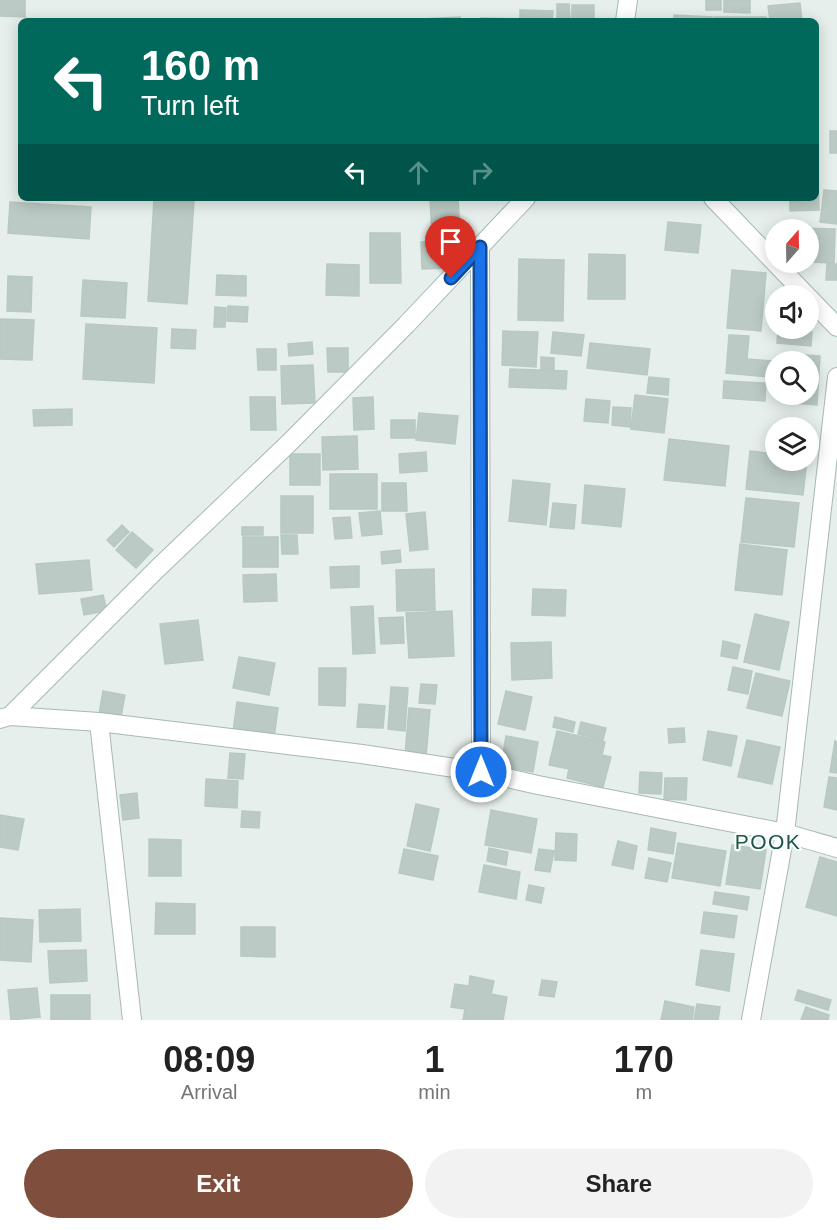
<!DOCTYPE html>
<html lang="en">
<head>
<meta charset="utf-8">
<style>
	body { margin:0; font-family:Helvetica,sans-serif; background:#f2f2f2; color:#222; height:100vh; display:flex; flex-direction:column; font-size:22px; white-space:nowrap }
	* { box-sizing:border-box; margin:0 }
	p { font-size:20px; color:#767676 }
	.icon { flex:none; width:33px; height:33px; fill:none; stroke:currentColor; stroke-width:2; stroke-linecap:round; stroke-linejoin:round }
	.map { position:relative; height:1020px; overflow:hidden }
	.details { display:flex; flex-direction:column; background:#fff; flex:1 }
	.details>* { flex:none }
	.guide { position:absolute; left:18px; top:18px; width:801px; height:183px; border-radius:9px; box-shadow:0 3px 15px #0003; background:#00695c; color:#fff; overflow:hidden }
	.needle { width:39px; rotate:20deg }
	.buttons { position:absolute; left:765px; top:219px; display:grid; gap:12px }
	.buttons a { display:grid; place-items:center; width:54px; height:54px; border-radius:50%; background:#fff; box-shadow:0 3px 15px #0003; font-size:30px }
	.pin { position:absolute; display:grid; place-items:center; width:51px; height:51px; color:#fff; margin:-62px -26px; border-radius:50% 50% 50% 0; rotate:-45deg; box-shadow:0 0 6px #0007 }
	.pin .icon { rotate:45deg }
	.me { position:absolute; width:66px; margin:-33px; rotate:0deg; stroke-linejoin:round; filter:drop-shadow(0 0 4px #0008) }
	.turn { display:flex; align-items:center; gap:21px; height:126px; padding:0 24px; font-size:27px }
	.turn .icon { width:78px; height:78px; stroke-width:2.5 }
	.turn b { display:block; font-size:42px; line-height:51px }
	.lanes { display:flex; align-items:center; height:57px; padding:0 24px; background:#0003; justify-content:center; gap:30px; direction:ltr }
	.lanes .off { opacity:.35 }
	.eta { display:flex; justify-content:space-evenly; align-items:center; height:102px; text-align:center }
	.eta b { font-size:36px; font-weight:700; line-height:42px }
	.primary-button { display:flex; gap:12px; margin-top:auto; padding:12px 24px }
	.primary-button a { flex:1; height:69px; border-radius:36px; background:#804e3d; color:#fff; font-size:24px; font-weight:700; line-height:69px; text-align:center }
	.primary-button a+a { background:#f2f2f2; color:#222 }
	.map>svg:first-child { display:block }
	.building { fill:#bbcac4; stroke:#b8c9c2; stroke-width:1.5 }
	.lines { fill:none; stroke-linecap:round; stroke-linejoin:round }
	.street-casing { stroke:#a8b8b2; stroke-width:20 }
	.secondary-casing { stroke:#a4bbb3; stroke-width:20 }
	.street { stroke:#fff; stroke-width:18 }
	.secondary { stroke:#fff; stroke-width:18 }
	.route-casing { stroke:#114b97; stroke-width:15 }
	.route { stroke:#1a73e8; stroke-width:10 }
	.labels { text-anchor:middle; dominant-baseline:central; stroke-width:4.5; stroke-linejoin:round; paint-order:stroke }
	.quarter-label { font-size:21px; letter-spacing:1.5px; fill:#1f5548; stroke:#f7fbf9 }
</style>
</head>
<body>
<div class="map">
<svg width="837" height="1020" viewBox="0 0 837 1020">
	<rect width="100%" height="100%" fill="#e6efeb"/>
	<path class="building" d="M0,0H25V17L0,16Z
		M706,0H721V10H706Z
		M724,0H750V13L724,12Z
		M800,3L802,21H770L768,6Z
		M557,4H569L570,18H557Z
		M572,5H594V19H572Z
		M520,10L553,11L552,21H520Z
		M674,15L712,17V21H674Z
		M460,17L461,21H423V19Z
		M714,17H766V21H714Z
		M481,18L516,19V21H481Z
		M830,131H837V153H830Z
		M816,182H818L819,210L790,211V198H816Z
		M824,190L837,191V224L820,222Z
		M430,198H458L460,233L432,235Z
		M154,199L194,201L187,304L148,301Z
		M10,202L91,207L89,239L8,233Z
		M668,222L701,225L698,253L665,250Z
		M797,228L835,229L834,263L808,262V230H797Z
		M370,233H400L401,283H370Z
		M447,241L448,268L422,269L421,242Z
		M589,254L625,255V299H588Z
		M519,259L564,260L563,321L518,320Z
		M327,264L359,265V296L326,295Z
		M827,264H837V280H826Z
		M732,270L766,273L761,331L727,328Z
		M217,275L246,276V296L216,295Z
		M8,276L32,277L31,312L7,311Z
		M83,280L127,283L125,318L81,316Z
		M228,306L248,307L247,322L227,321Z
		M215,307L226,308L225,327H214Z
		M0,319L34,320L32,360L0,359Z
		M86,324L157,328L154,383L83,379Z
		M778,328H795V330L812,332L811,346L777,343Z
		M172,329L196,330L195,349L171,348Z
		M503,331L538,332L536,367L502,365Z
		M553,332L584,335L581,356L551,353Z
		M729,335L749,336L747,359L772,361L770,377L726,373Z
		M312,342L313,354L289,356L288,344Z
		M590,343L650,349L647,375L587,368Z
		M327,348H348V372H328Z
		M257,349H276V370H258Z
		M786,354L820,356L817,405L782,402L783,394H808V362H785Z
		M541,357L554,358V369H541Z
		M313,365L315,403L282,404L281,366Z
		M510,369L567,371L566,389L509,387Z
		M649,377L669,379L668,395L647,393Z
		M724,381L766,383L765,401L723,398Z
		M635,395L668,399L664,433L631,429Z
		M250,397H275L276,430H251Z
		M373,397L374,429L354,430L353,398Z
		M586,399L610,401L608,423L584,421Z
		M613,407L631,408L630,427L612,425Z
		M72,409V425L34,426L33,410Z
		M419,413L458,416L455,444L416,440Z
		M391,420H415V438H391Z
		M357,436L358,469L323,470L322,437Z
		M669,439L729,446L725,486L664,480Z
		M750,451L776,454V460H807L803,495L746,489Z
		M426,452L427,471L400,473L399,454Z
		M290,454H320V485H290Z
		M330,474H377V509H330Z
		M513,480L550,484L546,525L509,521Z
		M382,483H406L407,511H382Z
		M585,485L625,489L621,527L582,523Z
		M281,496H313V533H281Z
		M746,498L799,503L794,547L741,542Z
		M553,503L576,505L574,529L550,527Z
		M380,511L382,534L362,536L359,513Z
		M425,512L428,549L410,551L406,514Z
		M350,517L352,538L335,539L333,518Z
		M122,525L129,532L114,547L107,540Z
		M242,527H263V535H242Z
		M132,532L153,550L136,568L116,550Z
		M281,535H297L298,554H282Z
		M243,537H278V567H243Z
		M740,544L787,550L782,595L735,590Z
		M400,550L401,562L382,564L381,552Z
		M89,560L92,590L39,594L36,564Z
		M359,566V587L331,588L330,567Z
		M434,569L435,610L397,611L396,570Z
		M276,574L277,601L244,602L243,575Z
		M533,589L566,590L565,616L532,615Z
		M103,595L107,611L84,615L81,599Z
		M373,606L375,653L353,654L351,607Z
		M452,611L454,656L409,658L406,613Z
		M755,614L789,622L779,670L744,662Z
		M403,617L404,643L381,644L379,618Z
		M198,620L203,660L165,664L160,624Z
		M723,641L740,645L737,659L721,656Z
		M551,642L552,678L512,680L511,643Z
		M239,657L275,663L269,695L233,688Z
		M733,667L752,671L748,694L728,690Z
		M319,668H346L345,706L319,705Z
		M756,673L790,681L782,716L747,708Z
		M421,684L437,685L435,704L419,703Z
		M391,687L408,688L405,731L388,729Z
		M103,691L125,695L121,717L99,714Z
		M506,691L532,697L525,730L498,724Z
		M237,702L278,708L274,738L233,732Z
		M359,704L385,706L383,728L357,727Z
		M409,708L430,710L426,757L405,755Z
		M555,717L575,722L573,732L553,727Z
		M581,722L606,728L603,740L578,734Z
		M684,728L685,742L669,743L668,729Z
		M557,731L605,742L602,755L611,757L603,787L567,778L569,769L549,765Z
		M708,731L737,736L731,766L703,760Z
		M506,736L538,742L533,772L501,767Z
		M747,740L780,747L772,784L738,777Z
		M835,741L837,742V773L830,772Z
		M230,753L245,754L243,779L228,778Z
		M640,772L662,773L661,794L639,793Z
		M829,777L837,778V810L824,807Z
		M665,778H687L686,800L664,799Z
		M206,779L238,781L237,808L205,806Z
		M137,793L139,818L123,820L120,795Z
		M416,804L439,809L430,851L407,846Z
		M491,810L537,819L531,853L485,845Z
		M242,811L260,812L259,828L241,827Z
		M0,815L24,819L18,850L0,847Z
		M651,828L676,833L673,854L648,850Z
		M556,833L577,834L576,861L555,860Z
		M149,839L181,840V876H149Z
		M618,841L637,846L633,869L612,865Z
		M678,843L726,851L720,886L672,878Z
		M732,845L766,850L760,889L726,884Z
		M489,848L508,852L506,865L487,861Z
		M404,849L438,856L433,880L399,873Z
		M539,849L554,851L550,872L535,870Z
		M820,857L837,862V916L806,907Z
		M649,858L671,863L667,882L645,878Z
		M484,865L520,872L516,899L479,892Z
		M529,885L544,888L541,903L526,900Z
		M715,892L749,897L747,910L713,904Z
		M156,903L195,904V934H155Z
		M80,909L81,941L40,942L39,910Z
		M704,912L737,916L734,938L701,933Z
		M0,918L33,920L31,962L0,960Z
		M241,927H275V957L241,956Z
		M86,950L87,981L50,983L48,951Z
		M701,950L734,954L729,991L696,985Z
		M470,976L494,981L491,994L507,997L503,1020H463L465,1009L451,1007L455,984L469,986Z
		M542,980L557,982L554,997L539,995Z
		M37,988L40,1017L11,1020L8,990Z
		M798,990L831,1000L828,1010L795,1000Z
		M51,995H90V1020H51Z
		M665,1001L694,1007L692,1020H661Z
		M697,1004L720,1007L718,1020H694Z
		M806,1007L829,1015L828,1020H801Z"/>
	<g class="lines">
		<defs>
			<path id="street" d="M480,247L481,772
				M10,716L158,568L289,443L406,325L526,198
				M0,719L10,716L99,722L362,754L481,772L538,785L785,833L837,848
				M99,722L132,1020
				M751,1020L785,833L837,377"/>
			<path id="secondary" d="M625,21L628,0
				M713,198L807,296
				M808,297L837,327"/>
		</defs>
		<use href="#street" class="street-casing"/>
		<use href="#secondary" class="secondary-casing"/>
		<use href="#street" class="street"/>
		<use href="#secondary" class="secondary"/>
	</g>
	<g class="lines">
		<defs>
			<path id="route" d="M451,278L480,247L481,772"/>
		</defs>
		<use href="#route" class="route-casing"/>
		<use href="#route" class="route"/>
	</g>
	<g class="labels">
		<g class="quarter-label">
			<text x="768" y="841">POOK</text>
		</g>
	</g>
</svg>
<div class="buttons">
<a><svg class="needle" viewBox="-14 -14 28 28"><path d="M0-13l5 13h-10z" fill="#e53935"/><path d="M0 13l5-13h-10z" fill="#767676"/></svg></a>
<a><svg class="icon" aria-label="sound" viewBox="0 0 24 24"><path d="M4 9h4l5-4v14l-5-4H4zM17 9q2 3 0 6"/></svg></a>
<a><svg class="icon" aria-label="search" viewBox="0 0 24 24"><circle cx="10" cy="10" r="6"/><path d="M15 15l6 6"/></svg></a>
<a><svg class="icon" aria-label="layers" viewBox="0 0 24 24"><path d="M12 4l9 5-9 5-9-5zM3 14l9 5 9-5"/></svg></a>
</div>
<div class="pin" style="left:451px;top:278px;background:#d93025"><svg class="icon" aria-label="arrive" viewBox="0 0 24 24"><path d="M6 21V4h12l-3 4 3 4H6"/></svg></div>
<svg class="me" style="left:481px;top:772px" viewBox="-20 -20 40 40"><circle r="17" fill="#1a73e8" stroke="#fff" stroke-width="3"/><path d="M0-11L8 9 0 5-8 9z" fill="#fff"/></svg>
<div class="guide">
<div class="turn"><svg class="icon" aria-label="left" viewBox="0 0 24 24"><path d="M17 20v-9H6M10 6l-5 5 5 5"/></svg><div><b>160 m</b>Turn left</div></div>
<div class="lanes"><svg class="icon" aria-label="left" viewBox="0 0 24 24"><path d="M17 20v-9H6M10 6l-5 5 5 5"/></svg><svg class="icon off" aria-label="ahead" viewBox="0 0 24 24"><path d="M12 20V5M6 11l6-6 6 6"/></svg><svg class="icon off" aria-label="right" viewBox="0 0 24 24"><path d="M7 20v-9h11M14 6l5 5-5 5"/></svg></div>
</div>
</div>
<section class="details">
<div class="eta">
<div><b>08:09</b><p>Arrival</p></div>
<div><b>1</b><p>min</p></div>
<div><b>170</b><p>m</p></div>
</div>
<div class="primary-button"><a>Exit</a><a>Share</a></div>
</section>
</body>
</html>
